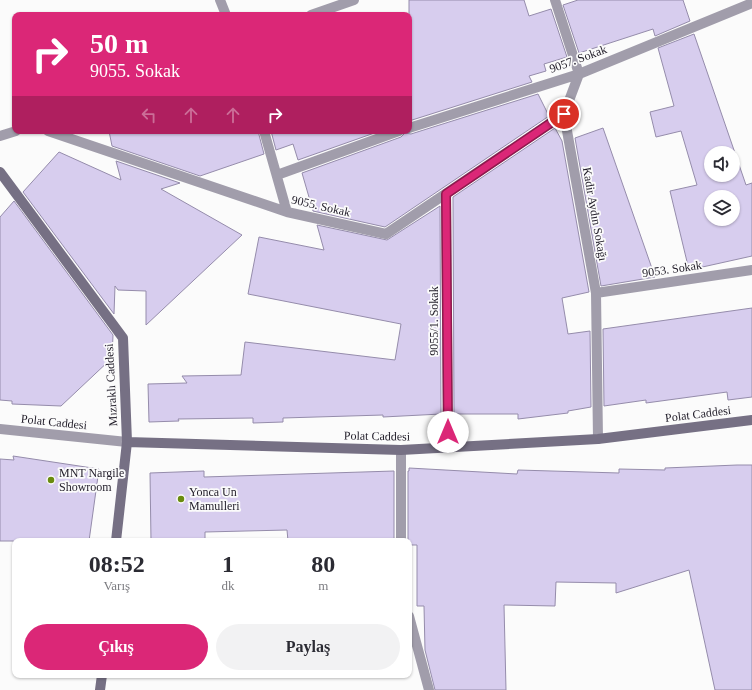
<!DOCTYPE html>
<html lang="tr">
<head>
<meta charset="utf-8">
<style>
	body { margin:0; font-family:Georgia,serif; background:#f2f2f3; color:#2b2b33; height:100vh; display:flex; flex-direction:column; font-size:15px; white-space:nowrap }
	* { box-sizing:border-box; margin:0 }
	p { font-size:13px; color:#7c7c81 }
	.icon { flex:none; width:22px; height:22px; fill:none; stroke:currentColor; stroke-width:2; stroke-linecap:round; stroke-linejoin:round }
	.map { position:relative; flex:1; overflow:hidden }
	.side { position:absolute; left:12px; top:538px; width:400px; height:140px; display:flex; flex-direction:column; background:#fff; border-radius:8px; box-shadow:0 1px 3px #0004 }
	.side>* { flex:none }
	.banner { position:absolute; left:12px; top:12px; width:400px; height:122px; border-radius:8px; box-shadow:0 1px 3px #0004; background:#db2777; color:#fff; overflow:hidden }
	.controls { position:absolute; left:704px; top:146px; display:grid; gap:8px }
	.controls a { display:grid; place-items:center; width:36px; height:36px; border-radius:50%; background:#fff; box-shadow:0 1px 3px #0004; font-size:20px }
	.pin { position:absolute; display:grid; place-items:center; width:34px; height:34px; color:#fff; margin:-17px; border:2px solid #fff; border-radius:50%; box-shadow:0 1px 4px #0007 }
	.me { position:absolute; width:44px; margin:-22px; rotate:0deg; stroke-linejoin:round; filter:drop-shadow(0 0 3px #0008) }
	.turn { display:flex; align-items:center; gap:14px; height:84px; padding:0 12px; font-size:18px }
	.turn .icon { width:52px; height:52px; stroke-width:2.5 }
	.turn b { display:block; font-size:28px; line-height:34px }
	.lanes { display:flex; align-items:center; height:38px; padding:0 12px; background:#0003; justify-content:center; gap:20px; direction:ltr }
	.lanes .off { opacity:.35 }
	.eta { display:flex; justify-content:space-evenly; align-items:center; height:68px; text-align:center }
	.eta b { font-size:24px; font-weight:600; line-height:28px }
	.primary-button { display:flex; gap:8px; margin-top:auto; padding:8px 12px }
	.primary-button a { flex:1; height:46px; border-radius:24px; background:#db2777; color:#fff; font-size:16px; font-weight:600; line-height:46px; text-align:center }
	.primary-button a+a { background:#f2f2f3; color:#2b2b33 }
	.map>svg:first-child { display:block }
	.building { fill:#d7cdee; stroke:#958cab; fill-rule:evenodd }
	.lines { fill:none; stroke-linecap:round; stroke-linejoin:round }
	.minor { stroke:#a19dab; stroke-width:10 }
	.tertiary { stroke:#a19dab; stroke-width:10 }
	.secondary { stroke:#767084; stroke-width:10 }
	.route-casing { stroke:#8e194d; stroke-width:10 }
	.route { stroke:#db2777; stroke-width:7 }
	.poi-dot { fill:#698b0e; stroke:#fbfbfb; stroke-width:1.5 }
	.labels { text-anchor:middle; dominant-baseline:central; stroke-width:3.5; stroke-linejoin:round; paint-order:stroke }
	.street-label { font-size:12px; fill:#211d29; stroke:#fbfbfb }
	.poi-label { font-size:12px; fill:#211d29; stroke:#fbfbfb; text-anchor:start }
</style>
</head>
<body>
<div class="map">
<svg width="752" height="690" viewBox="0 0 752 690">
	<rect width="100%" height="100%" fill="#fbfbfb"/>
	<path class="building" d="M409,0H524L529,16L551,9L567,57L544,64L546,71L529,76L532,82L409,121Z
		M578,0H683L690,21L655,36L653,29L579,53L563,5Z
		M694,34L746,185L752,183V256L689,270L670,191L697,185L681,131L656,137L650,112L674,106L658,48ZM711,153H733V175H711ZM711,197H733V219H711Z
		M538,94L549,116L385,227L313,211L302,173L401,137L405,133L411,134Z
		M555,128L562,141L589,292L562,298L568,334L590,331L591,407L568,411V413L518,419V414H454L453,197Z
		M603,128L655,277L601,286L575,138Z
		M109,131H258L264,154L200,176L112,146Z
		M271,131H380L298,160L293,144L276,150Z
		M59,152L121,180L116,161L180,183L161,189L242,235L146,325V291L118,290L115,286L114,314L23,192Z
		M14,201L113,335L112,358L61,406L12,404V401L0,400V217Z
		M440,206L441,414L383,417V415L283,418V422L253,423V418L178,419L179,421L149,422L148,384L187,383L182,376L241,375L245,342L395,360L401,324L248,294L259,237L324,250L317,225L387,240Z
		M752,308V397L728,400L727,392L646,403V400L604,406L603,329Z
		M13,456L99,469L89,541H0V459L14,460Z
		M737,465H752V690H715L689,570L616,593V583L556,582L555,606L504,605L506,690H435L425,650L424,606H417V545H409V541H408V471H409V468L517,474L518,470L619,473V469L665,470V468Z
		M204,471V477L394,471V541H288L287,530L205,532V541H151L150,473Z"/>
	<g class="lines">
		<path class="minor" d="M220,0L226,15
			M555,0L579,74L564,114L596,293L598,439
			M311,15L354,0
			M409,128L579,74L752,3
			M48,131L287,212L386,234L564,114
			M264,131L287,212
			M0,136L16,131
			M277,175L399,131
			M446,194L448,448
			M596,293L752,270
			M401,450V541
			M409,616L429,690"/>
		<path class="tertiary" d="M0,429L127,442"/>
		<path class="secondary" d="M0,172L123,338L127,442L116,541
			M127,442L401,450L598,439L752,420
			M100,690L102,675"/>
	</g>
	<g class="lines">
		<defs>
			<path id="route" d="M448,432L446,194L564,114"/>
		</defs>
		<use href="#route" class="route-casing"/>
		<use href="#route" class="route"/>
	</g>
	<g class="poi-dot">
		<circle cx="51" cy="480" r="4"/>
		<circle cx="181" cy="499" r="4"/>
	</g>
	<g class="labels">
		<g class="street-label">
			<text transform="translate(578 59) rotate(-20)">9057. Sokak</text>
			<text transform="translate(321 206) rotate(13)">9055. Sokak</text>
			<text transform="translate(595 214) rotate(80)">Kadir Aydın Sokağı</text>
			<text transform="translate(672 269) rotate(-8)">9053. Sokak</text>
			<text transform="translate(434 321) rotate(-90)">9055/1. Sokak</text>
			<text transform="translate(111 385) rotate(-93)">Mızraklı Caddesi</text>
			<text transform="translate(698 414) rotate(-7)">Polat Caddesi</text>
			<text transform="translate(54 422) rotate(6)">Polat Caddesi</text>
			<text transform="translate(377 436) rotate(1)">Polat Caddesi</text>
		</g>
		<g class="poi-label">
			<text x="59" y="473">MNT Nargile<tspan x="59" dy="14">Showroom</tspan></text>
			<text x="189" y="492">Yonca Un<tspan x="189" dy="14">Mamulleri</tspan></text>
		</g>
	</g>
</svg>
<div class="controls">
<a><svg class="icon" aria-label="sound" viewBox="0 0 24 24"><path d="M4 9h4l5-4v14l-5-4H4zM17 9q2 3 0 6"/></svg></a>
<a><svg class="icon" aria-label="layers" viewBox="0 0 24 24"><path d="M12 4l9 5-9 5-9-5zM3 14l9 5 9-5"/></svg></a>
</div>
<div class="pin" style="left:564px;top:114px;background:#d93025"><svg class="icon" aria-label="arrive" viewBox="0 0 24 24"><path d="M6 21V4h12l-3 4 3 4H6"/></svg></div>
<svg class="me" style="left:448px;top:432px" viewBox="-20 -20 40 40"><circle r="19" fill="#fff"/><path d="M0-13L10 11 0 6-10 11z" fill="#db2777"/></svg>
<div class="banner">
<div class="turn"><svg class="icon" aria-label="right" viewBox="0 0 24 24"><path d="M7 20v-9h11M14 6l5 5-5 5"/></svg><div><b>50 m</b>9055. Sokak</div></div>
<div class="lanes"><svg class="icon off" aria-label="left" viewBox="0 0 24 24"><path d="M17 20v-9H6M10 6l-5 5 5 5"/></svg><svg class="icon off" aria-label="ahead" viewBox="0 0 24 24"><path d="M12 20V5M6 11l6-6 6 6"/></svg><svg class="icon off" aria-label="ahead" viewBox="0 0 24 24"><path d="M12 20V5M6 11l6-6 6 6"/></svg><svg class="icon" aria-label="right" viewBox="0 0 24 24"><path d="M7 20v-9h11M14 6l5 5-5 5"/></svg></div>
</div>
<section class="side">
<div class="eta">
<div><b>08:52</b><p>Varış</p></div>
<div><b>1</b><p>dk</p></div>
<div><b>80</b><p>m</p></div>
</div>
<div class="primary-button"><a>Çıkış</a><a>Paylaş</a></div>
</section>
</div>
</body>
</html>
